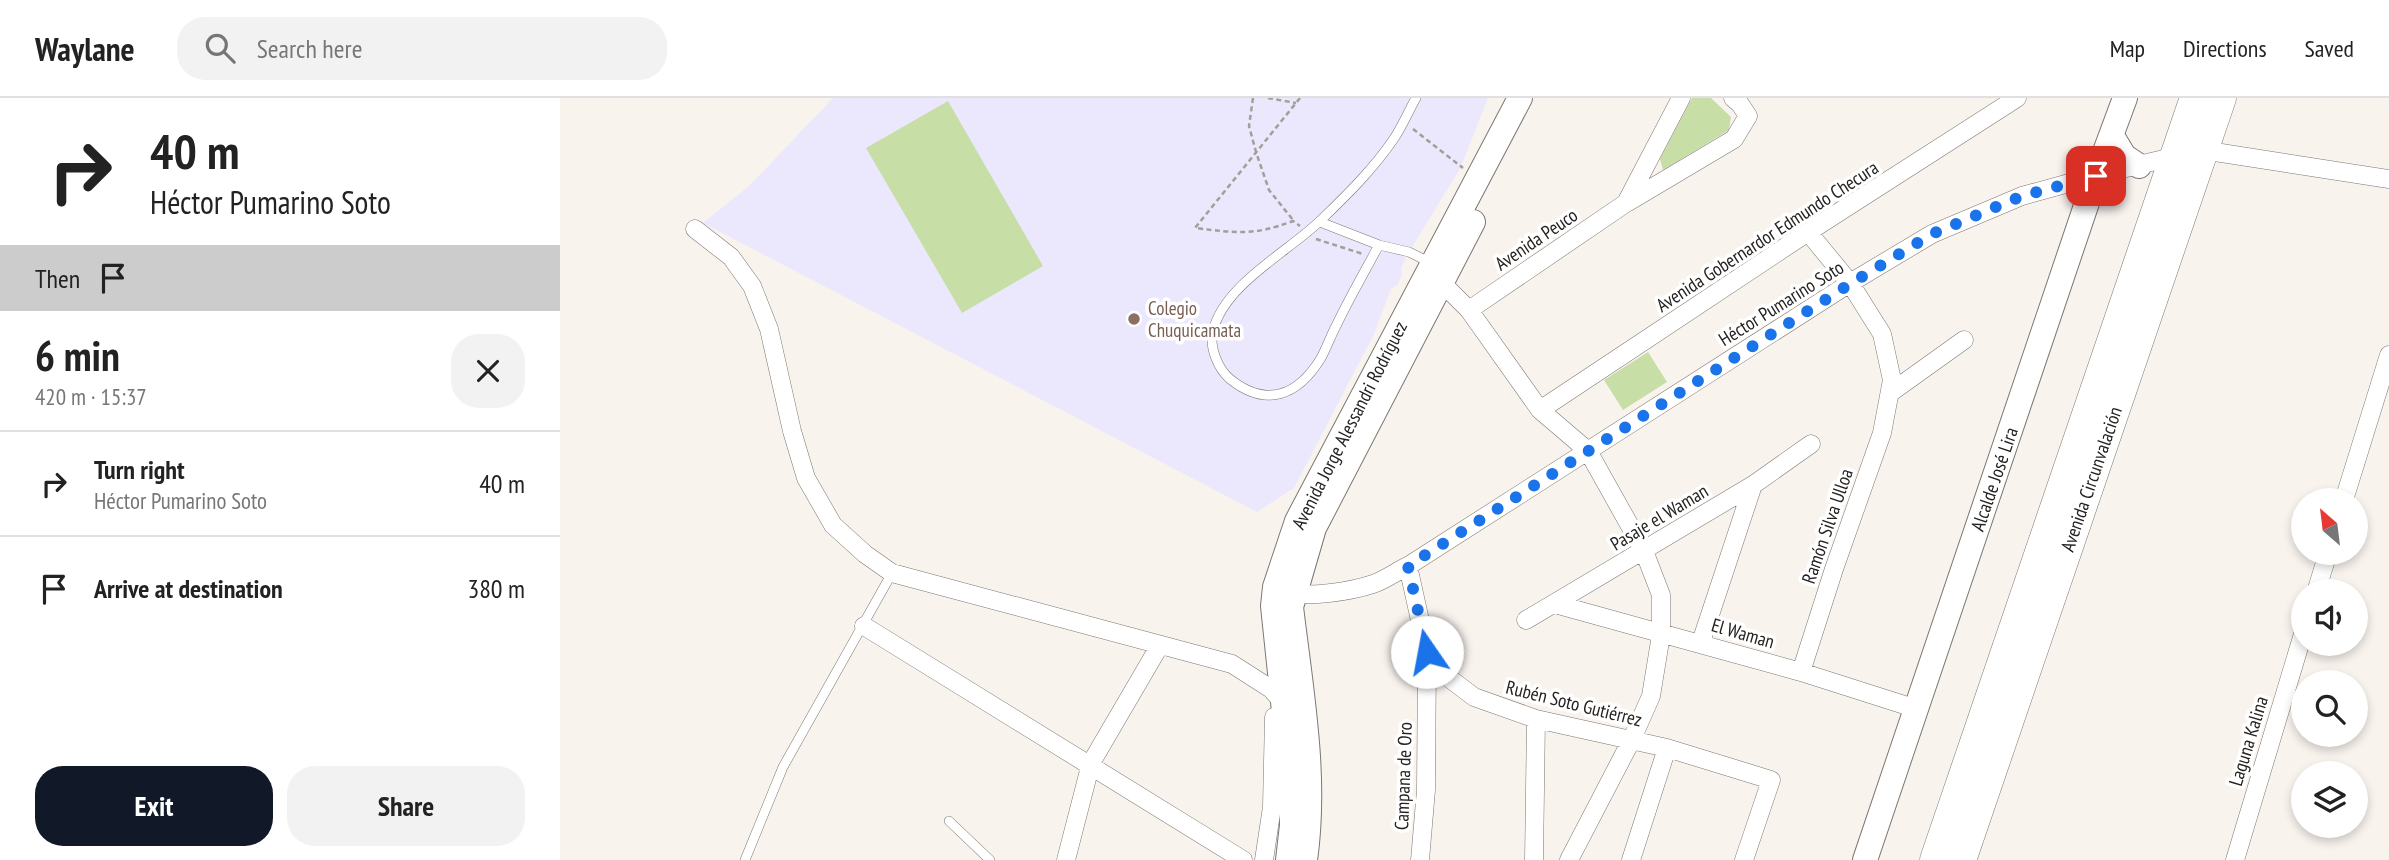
<!DOCTYPE html>
<html lang="en">
<head>
<meta charset="utf-8">
<style>
	body { margin:0; font-family:"PT Sans Narrow",sans-serif; background:#f2f2f2; color:#222; height:100vh; display:flex; flex-direction:column; font-size:26px; white-space:nowrap }
	* { box-sizing:border-box; margin:0 }
	p { font-size:23px; color:#767676 }
	.icon { flex:none; width:38px; height:38px; fill:none; stroke:currentColor; stroke-width:2; stroke-linecap:round; stroke-linejoin:round }
	.map { position:relative; flex:1; overflow:hidden }
	.panel { display:flex; flex-direction:column; background:#fff; width:560px }
	.panel>* { flex:none }
	.guide { background:#fff; color:#222; overflow:hidden }
	.needle { width:46px; rotate:332deg }
	.controls { position:absolute; left:1731px; top:390px; display:grid; gap:14px }
	.controls a { display:grid; place-items:center; width:77px; height:77px; border-radius:50%; background:#fff; box-shadow:0 4px 10px #0003; font-size:35px }
	.pin { position:absolute; display:grid; place-items:center; width:60px; height:60px; color:#fff; margin:-30px; border-radius:14px; box-shadow:0 4px 10px #0006 }
	.me { position:absolute; width:77px; margin:-38px; rotate:348deg; stroke-linejoin:round; filter:drop-shadow(0 0 5px #0008) }
	.turn { display:flex; align-items:center; gap:24px; height:147px; padding:0 35px; font-size:32px }
	.turn .icon { width:91px; height:91px; stroke-width:2.5 }
	.turn b { display:block; font-size:49px; line-height:60px }
	.then { display:flex; align-items:center; height:66px; padding:0 35px; background:#0003; gap:14px; font-size:26px }
	.round { display:grid; place-items:center; flex:none; width:74px; height:74px; border-radius:28px; background:#f2f2f2 }
	.head { display:flex; align-items:center; justify-content:space-between; height:119px; padding:0 35px }
	h1 { font-size:42px; font-weight:800; line-height:52px }
	.action { display:flex; gap:14px; margin-top:auto; padding:14px 35px }
	.action a { flex:1; height:80px; border-radius:28px; background:#111827; color:#fff; font-size:28px; font-weight:800; line-height:80px; text-align:center }
	.action a+a { background:#f2f2f2; color:#222 }
	ul { padding:0; list-style:none }
	li { display:flex; align-items:center; gap:21px; height:105px; padding:0 35px; border-top:2px solid #e0e0e0 }
	li div { flex:1 }
	li b { display:block; font-size:26px }
	li em { font-style:normal }
	header { display:flex; align-items:center; gap:42px; box-sizing:border-box; height:98px; padding:0 35px; background:#fff; border-bottom:2px solid #e0e0e0 }
	header strong { font-size:33px }
	nav { display:flex; gap:38px; margin-inline-start:auto; font-size:24px }
	.search { width:490px; height:63px; background:#f2f2f2; display:flex; align-items:center; gap:18px; box-sizing:border-box; padding:0 24px; border-radius:28px; color:#767676; font-size:26px }
	main { display:flex; flex:1; min-height:0 }
	.map>svg:first-child { display:block }
	.education { fill:#ebe7fd }
	.green { fill:#c8dea7 }
	.lines { fill:none; stroke-linecap:round; stroke-linejoin:round }
	.lane-casing { stroke:#7b7671; stroke-width:10 }
	.street-casing { stroke:#7b7671; stroke-width:19 }
	.secondary-casing { stroke:#7b7671; stroke-width:26 }
	.highway-casing { stroke:#7b7671; stroke-width:33 }
	.path { stroke:#a39e9a; stroke-width:2.5; stroke-dasharray:5 3.5; stroke-linecap:butt }
	.lane { stroke:#fff; stroke-width:9 }
	.street { stroke:#fff; stroke-width:18 }
	.secondary { stroke:#fff; stroke-width:24 }
	.highway { stroke:#fff; stroke-width:32 }
	.route { stroke:#1a73e8; stroke-width:12; stroke-dasharray:0 21.6 }
	.education-dot { fill:#8d6e63; stroke:#fff; stroke-width:2.5 }
	.labels { text-anchor:middle; dominant-baseline:central; stroke-width:7; stroke-linejoin:round; paint-order:stroke }
	.street-label { font-size:19px; fill:#252321; stroke:#fff }
	.education-label { font-size:19px; fill:#785e54; stroke:#fff; text-anchor:start }
</style>
</head>
<body>
<header>
<strong>Waylane</strong>
<div class="search"><svg class="icon" aria-label="search" viewBox="0 0 24 24"><circle cx="10" cy="10" r="6"/><path d="M15 15l6 6"/></svg>Search here</div>
<nav><a>Map</a><a>Directions</a><a>Saved</a></nav>
</header>
<main>
<section class="panel">
<div class="guide">
<div class="turn"><svg class="icon" aria-label="right" viewBox="0 0 24 24"><path d="M7 20v-9h11M14 6l5 5-5 5"/></svg><div><b>40 m</b>Héctor Pumarino Soto</div></div>
<div class="then">Then<svg class="icon" aria-label="arrive" viewBox="0 0 24 24"><path d="M6 21V4h12l-3 4 3 4H6"/></svg></div>
</div>
<div class="head"><div><h1>6 min</h1><p>420 m · 15:37</p></div><a class="round"><svg class="icon" aria-label="close" viewBox="0 0 24 24"><path d="M6 6l12 12M18 6L6 18"/></svg></a></div>
<ul>
<li><svg class="icon" aria-label="right" viewBox="0 0 24 24"><path d="M7 20v-9h11M14 6l5 5-5 5"/></svg><div><b>Turn right</b><p>Héctor Pumarino Soto</p></div><em>40 m</em></li>
<li><svg class="icon" aria-label="arrive" viewBox="0 0 24 24"><path d="M6 21V4h12l-3 4 3 4H6"/></svg><div><b>Arrive at destination</b></div><em>380 m</em></li>
</ul>
<div class="action"><a>Exit</a><a>Share</a></div>
</section>
<div class="map">
<svg width="1829" height="762" viewBox="0 0 1829 762">
	<rect width="100%" height="100%" fill="#f9f3ee"/>
	<path class="education" d="M273,0H928L901,69L849,154L841,170L842,177L838,186L831,191L813,238L734,390L697,414L143,125L189,88Z"/>
	<path class="green" d="M1132,0H1151L1171,19L1169,32L1103,72L1100,61Z
		M388,3L483,168L402,215L306,50Z
		M1088,254L1107,284L1063,312L1044,282Z"/>
	<g class="lines">
		<defs>
			<path id="lane" d="M760,124L819,147L849,154L871,165
				M819,147C805,173 790,199 777,226C771,237 767,249 761,260C738,298 706,310 670,281C658,271 649,249 653,233C664,186 730,153 762,121C788,96 813,71 833,42C842,29 848,14 856,0
				M389,723L430,762
				M185,762L223,669L332,475"/>
			<path id="street" d="M1068,104L1174,41L1188,18L1180,6L1173,0
				M135,131L171,159L192,188L209,231L232,333L246,380L273,427L305,456L332,475L672,566L711,591L722,603
				M876,175L881,184L909,212L980,312L1028,353L1084,453L1101,497V537L1091,598L1072,641L1009,762
				M909,212L1066,105L1121,0
				M1330,295L1404,242
				M980,312L1248,134L1457,0
				M1784,402L1829,257
				M848,468L867,554L889,580L914,599L976,621L1107,650L1211,682L1184,762
				M725,493C745,501 792,493 813,486C825,482 837,473 848,468L1290,185L1372,136L1462,98L1549,74L1642,52L1829,81
				M1756,494L1768,455
				M995,506L1241,574L1357,611
				M966,522L1193,387L1251,346
				M304,528L683,762
				M1141,544L1193,387
				M1241,574L1274,471L1322,335L1332,282L1322,236L1290,185L1248,134
				M506,762L531,665L600,547
				M704,762L712,709L714,619
				M860,762L866,692L867,554
				M974,762L976,621
				M1071,762L1107,650
				M1675,762L1743,536"/>
			<path id="secondary" d="M1552,38L1564,58L1579,68
				M728,762L732,727L731,680L713,508L715,489L737,423L960,0
				M745,762C757,678 741,593 731,509L754,430L913,124
				M1305,762L1536,78L1565,0"/>
			<path id="highway" d="M1376,762L1636,0
				M1400,762L1660,0"/>
		</defs>
		<use href="#lane" class="lane-casing"/>
		<use href="#street" class="street-casing"/>
		<use href="#secondary" class="secondary-casing"/>
		<use href="#highway" class="highway-casing"/>
		<path class="path" d="M693,0L689,28L696,54L709,92L733,122
			M708,0L736,5
			M740,0L635,130C677,135 693,138 733,123L740,128
			M853,31L903,70
			M756,141L803,156"/>
		<use href="#lane" class="lane"/>
		<use href="#street" class="street"/>
		<use href="#secondary" class="secondary"/>
		<use href="#highway" class="highway"/>
	</g>
	<g class="lines">
		<path class="route" d="M867,554L848,468L1290,186L1372,136L1462,98L1536,78"/>
	</g>
	<circle class="education-dot" cx="574" cy="221" r="7"/>
	<g class="labels">
		<g class="street-label">
			<text transform="translate(1207 138) rotate(-33)">Avenida Gobernardor Edmundo Checura</text>
			<text transform="translate(976 141) rotate(-34)">Avenida Peuco</text>
			<text transform="translate(1221 205) rotate(-32)">Héctor Pumarino Soto</text>
			<text transform="translate(789 327) rotate(-63)">Avenida Jorge Alessandri Rodríguez</text>
			<text transform="translate(1434 381) rotate(-71)">Alcalde José Lira</text>
			<text transform="translate(1531 381) rotate(-71)">Avenida Circunvalación</text>
			<text transform="translate(1099 419) rotate(-31)">Pasaje el Waman</text>
			<text transform="translate(1267 428) rotate(-71)">Ramón Silva Ulloa</text>
			<text transform="translate(1183 535) rotate(16)">El Waman</text>
			<text transform="translate(1014 605) rotate(14)">Rubén Soto Gutiérrez</text>
			<text transform="translate(1688 643) rotate(-73)">Laguna Kalina</text>
			<text transform="translate(843 678) rotate(-88)">Campana de Oro</text>
		</g>
		<g class="education-label">
			<text x="588" y="210">Colegio<tspan x="588" dy="22">Chuquicamata</tspan></text>
		</g>
	</g>
</svg>
<div class="controls">
<a><svg class="needle" viewBox="-14 -14 28 28"><path d="M0-13l5 13h-10z" fill="#e53935"/><path d="M0 13l5-13h-10z" fill="#767676"/></svg></a>
<a><svg class="icon" aria-label="sound" viewBox="0 0 24 24"><path d="M4 9h4l5-4v14l-5-4H4zM17 9q2 3 0 6"/></svg></a>
<a><svg class="icon" aria-label="search" viewBox="0 0 24 24"><circle cx="10" cy="10" r="6"/><path d="M15 15l6 6"/></svg></a>
<a><svg class="icon" aria-label="layers" viewBox="0 0 24 24"><path d="M12 4l9 5-9 5-9-5zM3 14l9 5 9-5"/></svg></a>
</div>
<div class="pin" style="left:1536px;top:78px;background:#d93025"><svg class="icon" aria-label="arrive" viewBox="0 0 24 24"><path d="M6 21V4h12l-3 4 3 4H6"/></svg></div>
<svg class="me" style="left:867px;top:554px" viewBox="-20 -20 40 40"><circle r="19" fill="#fff"/><path d="M0-13L10 11 0 6-10 11z" fill="#1a73e8"/></svg>
</div>
</main>
</body>
</html>
